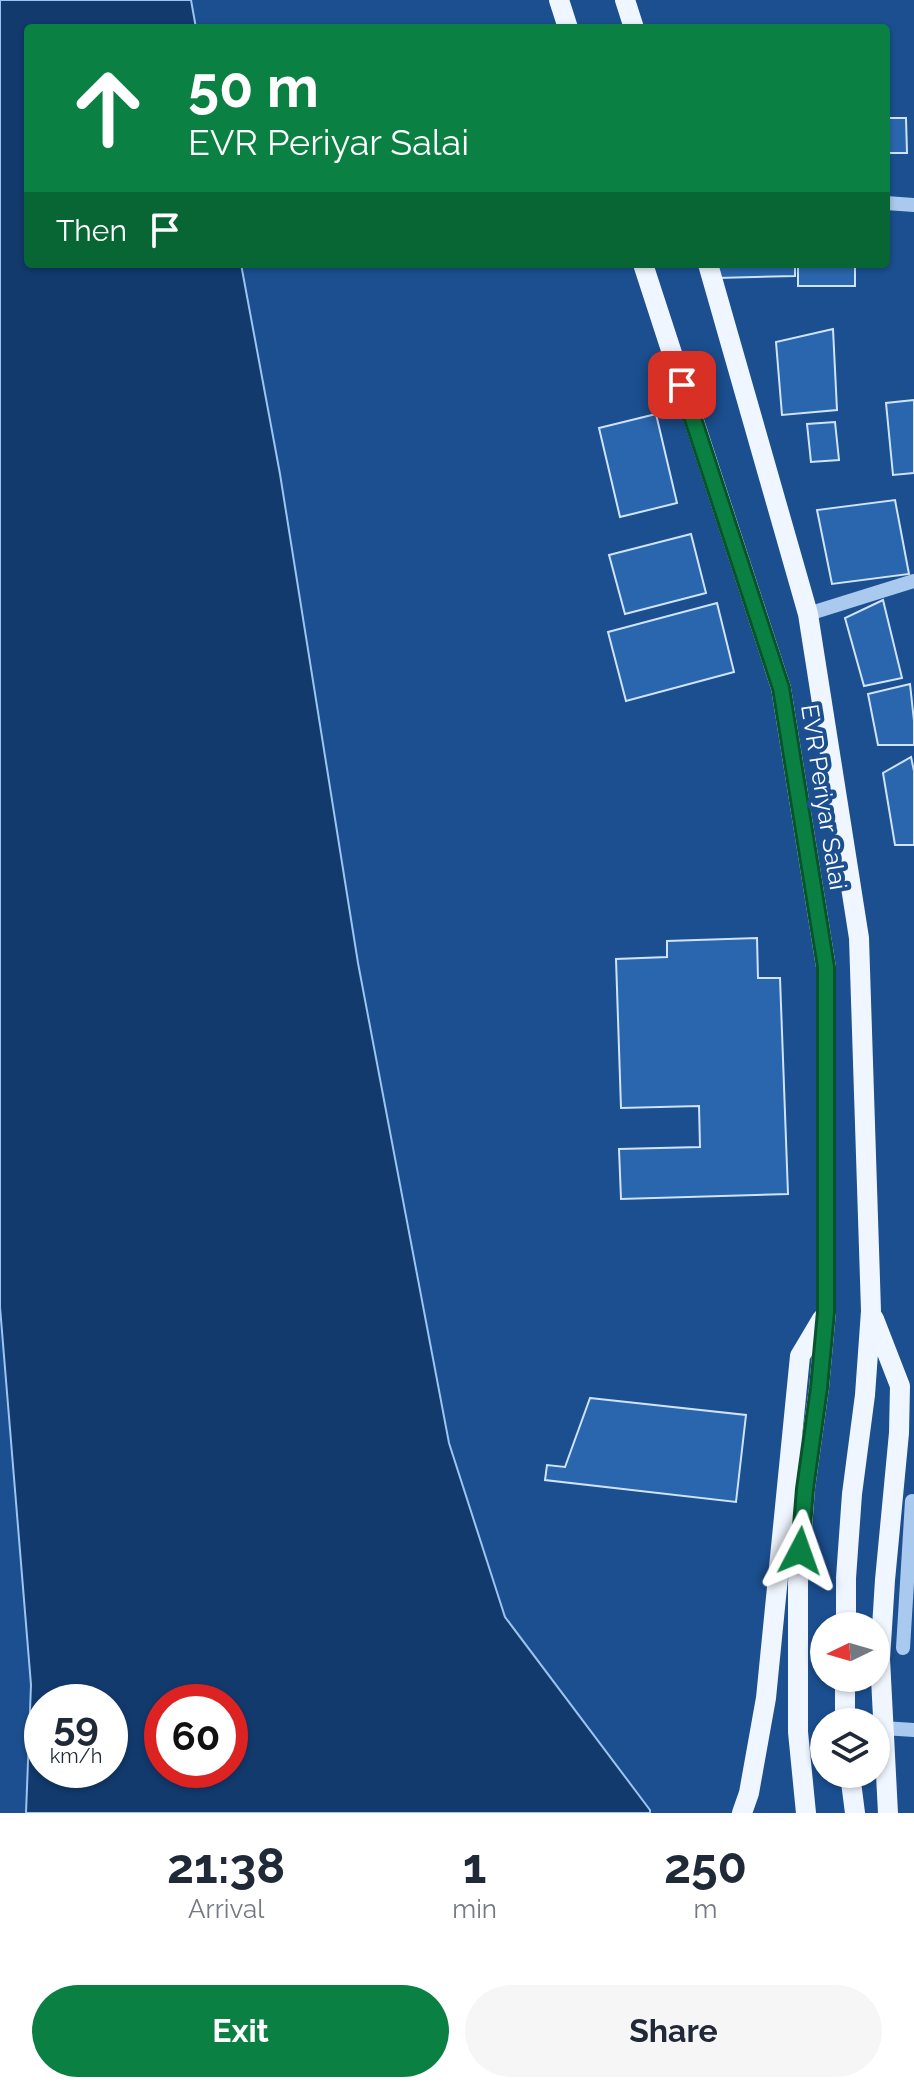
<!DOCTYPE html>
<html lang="en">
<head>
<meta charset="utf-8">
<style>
	body { margin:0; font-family:Raleway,sans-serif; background:#f6f6f7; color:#1f2937; height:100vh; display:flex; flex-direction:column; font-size:30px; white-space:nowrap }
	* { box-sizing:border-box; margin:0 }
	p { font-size:26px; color:#747a83 }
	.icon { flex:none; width:44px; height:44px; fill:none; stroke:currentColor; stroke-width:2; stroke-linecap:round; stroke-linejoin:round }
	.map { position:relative; height:1813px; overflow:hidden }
	.side { display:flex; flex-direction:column; background:#fff; flex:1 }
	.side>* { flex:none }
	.guide { position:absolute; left:24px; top:24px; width:866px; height:244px; border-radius:8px; box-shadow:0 2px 6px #0004; background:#0b8043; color:#fff; overflow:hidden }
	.needle { width:52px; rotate:265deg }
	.controls { position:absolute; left:810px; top:1612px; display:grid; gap:16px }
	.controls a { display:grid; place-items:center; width:80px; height:80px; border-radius:50%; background:#fff; box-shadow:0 2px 6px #0004; font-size:40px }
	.speed { position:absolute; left:24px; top:1684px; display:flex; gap:16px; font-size:40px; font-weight:700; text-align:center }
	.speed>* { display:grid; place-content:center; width:104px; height:104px; border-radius:50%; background:#fff; box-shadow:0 2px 6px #0004; line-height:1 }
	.speed small { font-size:20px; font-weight:400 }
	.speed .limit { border:12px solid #d22; background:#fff; color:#111 }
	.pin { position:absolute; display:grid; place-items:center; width:68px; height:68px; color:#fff; margin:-34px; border-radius:16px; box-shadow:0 4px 12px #0006 }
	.me { position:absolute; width:88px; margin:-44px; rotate:4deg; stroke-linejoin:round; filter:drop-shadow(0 0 6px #0008) }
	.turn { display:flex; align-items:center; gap:28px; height:168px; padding:0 32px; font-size:36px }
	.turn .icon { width:104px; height:104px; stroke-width:2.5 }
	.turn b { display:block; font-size:56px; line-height:68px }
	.then { display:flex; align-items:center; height:76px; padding:0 32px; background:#0003; gap:16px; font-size:30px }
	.eta { display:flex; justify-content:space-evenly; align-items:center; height:136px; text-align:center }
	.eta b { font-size:48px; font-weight:700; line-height:56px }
	.button { display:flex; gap:16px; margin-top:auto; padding:16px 32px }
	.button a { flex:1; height:92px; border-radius:48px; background:#0b8043; color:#fff; font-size:32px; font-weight:700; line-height:92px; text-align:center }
	.button a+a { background:#f6f6f7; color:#1f2937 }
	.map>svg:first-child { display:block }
	.water { fill:#123a6d; stroke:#9cc4f0; stroke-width:2; fill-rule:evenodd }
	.building { fill:#2a66ad; stroke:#cfe3fa; stroke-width:2 }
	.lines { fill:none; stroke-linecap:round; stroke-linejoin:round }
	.minor { stroke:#a9c9ee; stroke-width:14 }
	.major { stroke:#f0f6ff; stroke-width:20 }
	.route-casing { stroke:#07532c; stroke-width:20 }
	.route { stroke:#0b8043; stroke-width:14 }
	.labels { text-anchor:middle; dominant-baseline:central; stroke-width:8; stroke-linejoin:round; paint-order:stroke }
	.street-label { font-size:24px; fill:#fff; stroke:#1b4f8f }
</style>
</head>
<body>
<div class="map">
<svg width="914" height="1813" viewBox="0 0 914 1813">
	<rect width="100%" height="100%" fill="#1b4f8f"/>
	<path class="water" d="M0,0H191L196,28H28V264H241L280,474L358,963L449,1443L505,1617L650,1810V1813H26L31,1685L0,1307ZM42,1702H110V1770H42ZM162,1702H230V1770H162Z"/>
	<path class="building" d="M886,118H906L907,153H886Z
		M717,264H795V276L717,278Z
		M798,264H855V286H798Z
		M833,329L837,410L782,415L776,342Z
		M914,400V473L893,475L886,403Z
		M656,414L677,503L620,517L599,428Z
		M835,422L839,460L811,462L807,424Z
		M895,500L909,574L832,584L817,510Z
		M691,534L706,593L625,614L609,555Z
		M883,600L902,678L864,686L845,618Z
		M717,603L734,672L626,701L608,632Z
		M910,684L914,721V745H878L868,694Z
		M911,757L914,771V845H895L883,773Z
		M757,938L758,978H780L788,1194L621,1199L619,1149L700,1147L699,1106L621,1108L616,959L667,957V941Z
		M590,1398L746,1415L736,1502L545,1480L547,1465L565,1467Z"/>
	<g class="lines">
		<path class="minor" d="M886,203L914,205
			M808,614L914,581
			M903,1648L912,1501
			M883,1728L914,1730"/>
		<path class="major" d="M559,0L568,28
			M625,0L634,28
			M643,264L781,688L826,967V1312L819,1388L805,1489L798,1582V1732L806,1813
			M708,264L808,614L859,938L871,1311L865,1395L852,1494L846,1578V1626
			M874,1319L900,1386L899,1433L885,1580L880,1659L888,1813
			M845,1722V1678
			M850,1774L855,1813
			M742,1813L749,1793L766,1698L800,1356L822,1319"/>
	</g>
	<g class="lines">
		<defs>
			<path id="route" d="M682,385L781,688L826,967V1312L819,1388L805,1489L800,1551"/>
		</defs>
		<use href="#route" class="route-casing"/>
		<use href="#route" class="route"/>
	</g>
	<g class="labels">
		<g class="street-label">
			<text transform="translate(824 797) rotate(81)">EVR Periyar Salai</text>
		</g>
	</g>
</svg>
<div class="controls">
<a><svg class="needle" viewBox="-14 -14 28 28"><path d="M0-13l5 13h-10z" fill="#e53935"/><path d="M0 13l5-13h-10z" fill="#747a83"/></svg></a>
<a><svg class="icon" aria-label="layers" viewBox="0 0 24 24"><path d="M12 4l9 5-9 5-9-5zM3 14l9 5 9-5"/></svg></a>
</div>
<div class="speed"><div>59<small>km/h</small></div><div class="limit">60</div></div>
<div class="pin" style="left:682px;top:385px;background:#d93025"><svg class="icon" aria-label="arrive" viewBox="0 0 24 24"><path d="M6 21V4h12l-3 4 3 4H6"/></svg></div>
<svg class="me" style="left:800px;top:1551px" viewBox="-20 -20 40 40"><path d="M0-17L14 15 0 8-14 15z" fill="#0b8043" stroke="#fff" stroke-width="4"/></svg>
<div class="guide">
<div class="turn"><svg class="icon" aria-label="ahead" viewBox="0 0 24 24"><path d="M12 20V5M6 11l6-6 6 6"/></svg><div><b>50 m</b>EVR Periyar Salai</div></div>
<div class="then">Then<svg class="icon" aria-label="arrive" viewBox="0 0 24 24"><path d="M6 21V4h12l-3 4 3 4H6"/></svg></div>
</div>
</div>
<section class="side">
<div class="eta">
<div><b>21:38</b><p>Arrival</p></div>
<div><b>1</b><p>min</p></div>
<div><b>250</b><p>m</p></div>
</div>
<div class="button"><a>Exit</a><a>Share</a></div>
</section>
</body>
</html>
